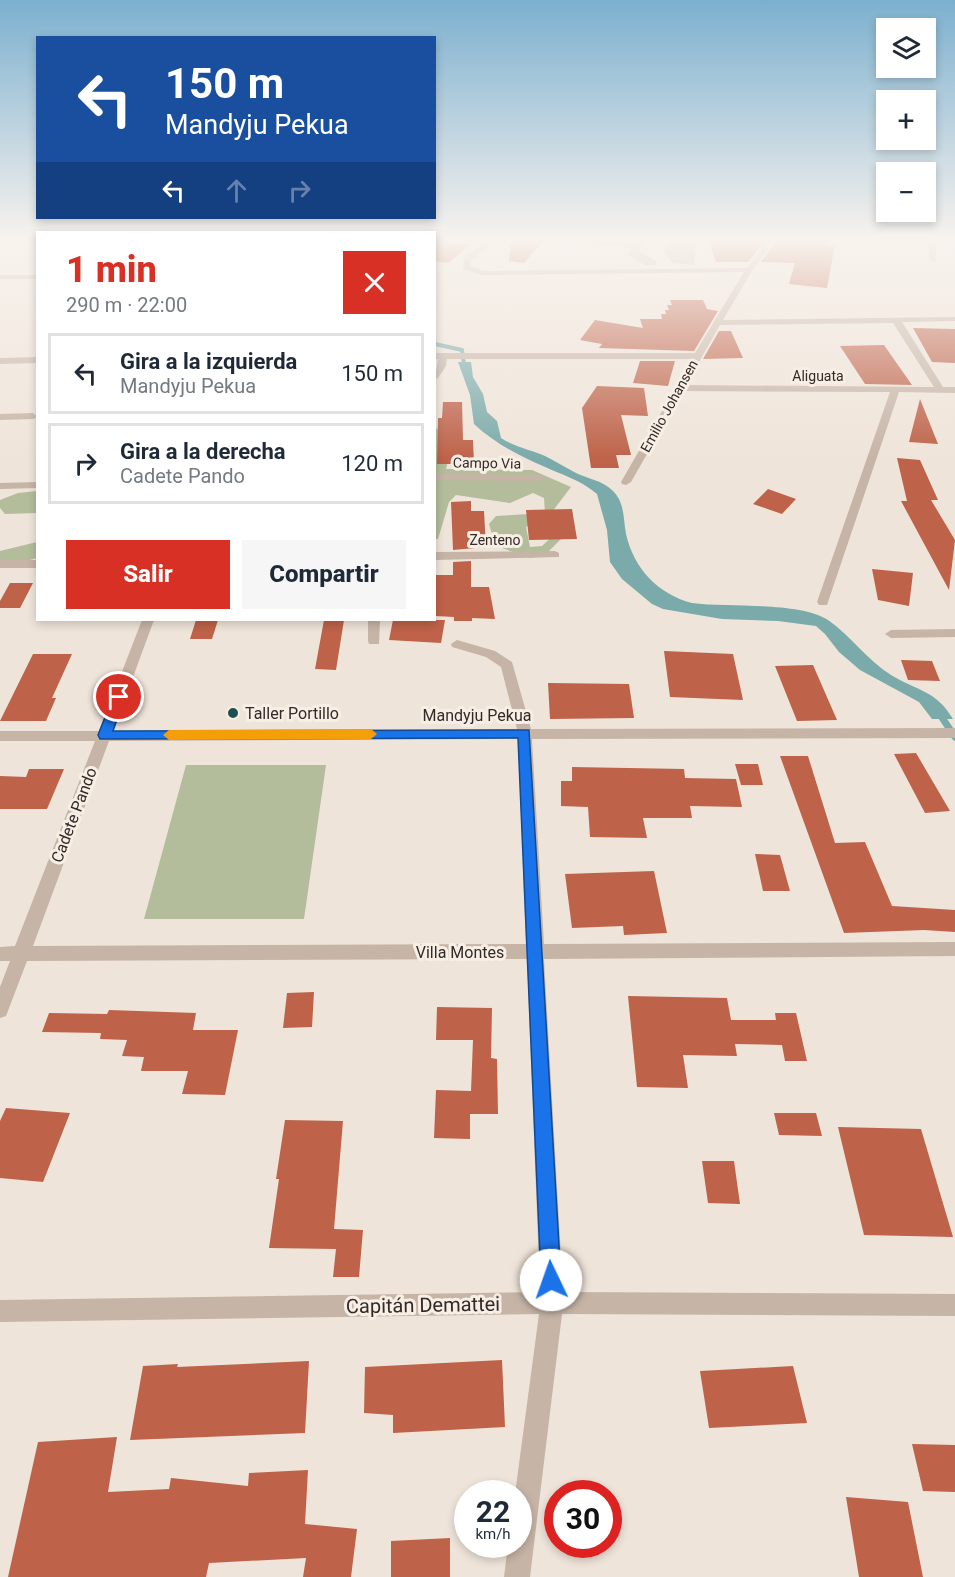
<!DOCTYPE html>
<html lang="es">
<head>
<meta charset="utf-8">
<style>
	body { margin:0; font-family:Roboto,sans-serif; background:#f6f6f7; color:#1f2937; height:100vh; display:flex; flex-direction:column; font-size:22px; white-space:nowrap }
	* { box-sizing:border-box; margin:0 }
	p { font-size:20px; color:#747a83 }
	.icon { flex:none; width:33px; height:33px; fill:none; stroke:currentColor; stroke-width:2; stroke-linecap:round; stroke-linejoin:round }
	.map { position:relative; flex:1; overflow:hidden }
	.side { position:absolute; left:36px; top:231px; width:400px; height:390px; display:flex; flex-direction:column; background:#fff; border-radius:0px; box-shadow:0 3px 9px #0003 }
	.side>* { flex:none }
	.banner { position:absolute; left:36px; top:36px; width:400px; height:183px; border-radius:0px; box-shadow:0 3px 9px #0003; background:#1a4fa0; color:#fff; overflow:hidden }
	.tools { position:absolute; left:876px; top:18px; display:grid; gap:12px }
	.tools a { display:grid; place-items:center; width:60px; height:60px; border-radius:0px; background:#fff; box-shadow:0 3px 9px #0003; font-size:30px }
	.speed { position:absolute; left:454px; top:1480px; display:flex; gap:12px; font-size:30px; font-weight:700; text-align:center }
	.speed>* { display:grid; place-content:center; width:78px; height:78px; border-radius:50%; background:#fff; box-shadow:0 3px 9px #0003; line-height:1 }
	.speed small { font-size:15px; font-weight:400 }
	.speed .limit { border:9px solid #d22; background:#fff; color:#111 }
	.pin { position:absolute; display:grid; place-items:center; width:51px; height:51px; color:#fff; margin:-26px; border:3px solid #fff; border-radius:50%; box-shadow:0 2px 6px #0007 }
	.me { position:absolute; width:66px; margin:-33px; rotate:357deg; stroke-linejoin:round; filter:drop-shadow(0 0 4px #0008) }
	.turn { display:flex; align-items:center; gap:21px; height:126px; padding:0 30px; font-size:27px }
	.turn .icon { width:78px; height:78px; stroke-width:2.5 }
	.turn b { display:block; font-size:42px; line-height:51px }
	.lanes { display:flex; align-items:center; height:57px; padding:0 30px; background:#0003; justify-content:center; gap:30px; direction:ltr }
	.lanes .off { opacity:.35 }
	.round { display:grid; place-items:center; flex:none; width:63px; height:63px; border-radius:0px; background:#f6f6f7 }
	.summary { display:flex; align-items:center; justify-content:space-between; height:102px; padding:0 30px }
	h1 { font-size:36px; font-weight:800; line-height:45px; color:#d93025 }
	.button { display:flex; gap:12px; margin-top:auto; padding:12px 30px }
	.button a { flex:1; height:69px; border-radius:0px; background:#d93025; color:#fff; font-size:24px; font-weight:800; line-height:69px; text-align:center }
	.button a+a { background:#f6f6f7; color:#1f2937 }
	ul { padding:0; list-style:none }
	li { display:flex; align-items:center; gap:18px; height:81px; margin:0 12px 9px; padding:0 18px; border:3px solid #e0e1e3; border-radius:0px }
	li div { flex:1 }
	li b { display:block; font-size:22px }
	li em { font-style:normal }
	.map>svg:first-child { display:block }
	.green { fill:#b3bd9b }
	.water { fill:#7aaaaa }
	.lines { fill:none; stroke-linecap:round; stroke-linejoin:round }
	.stream-far1 { stroke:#7aaaaa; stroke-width:4 }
	.stream { stroke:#7aaaaa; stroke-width:7 }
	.building { fill:#be6249 }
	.minor { fill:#c6b4a6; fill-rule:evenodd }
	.route { fill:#1a73e8; stroke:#114b97; stroke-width:1.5 }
	.slow { fill:#f59e0b }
	.poi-dot { fill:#1f5051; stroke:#f7efe5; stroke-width:2 }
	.labels { text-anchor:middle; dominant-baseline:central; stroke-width:6; stroke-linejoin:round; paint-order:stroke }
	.far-street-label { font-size:14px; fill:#332a27; stroke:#f7efe5 }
	.poi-label { font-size:16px; fill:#332a27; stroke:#f7efe5; text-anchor:start }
	.street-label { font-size:16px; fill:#332a27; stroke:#f7efe5 }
	.near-street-label { font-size:20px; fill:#332a27; stroke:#f7efe5 }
</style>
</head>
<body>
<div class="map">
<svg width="955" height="1577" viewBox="0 0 955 1577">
	<rect width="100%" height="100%" fill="#efe4d9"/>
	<path class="green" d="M575,240H600L622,243L632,240H643L640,251L656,261L655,265H645L628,255L630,248L624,245L592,247L574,244Z
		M655,240H697L694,265L673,263L664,252L670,241Z
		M435,428L454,438L446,469L532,470L571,487L549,516L526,527L530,547L542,546L558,531L561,539L544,556L530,558L502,548L494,541L489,524L496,516L545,513L544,498L533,493L510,503L456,495L449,502L438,539H435Z
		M37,491V513L5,514L0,508V500L18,493Z
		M37,542V558L18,563L0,562V551Z
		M186,765H326L304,919H144Z"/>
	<path class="water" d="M458,362H471L473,377L483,394L487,412L497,421L501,438C516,448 532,450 547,457C557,462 566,468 576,473C588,479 602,480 613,491C625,503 623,518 626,534C634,569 658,594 692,603C729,608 798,601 828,620C851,636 867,660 891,675C917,691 936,690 953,719H932L919,702L860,670L839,652L825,634L816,626L778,621L722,619L663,609L652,604L622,579L610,562L607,530L597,494C581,480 562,475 543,466C519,456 493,442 474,424L470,395Z"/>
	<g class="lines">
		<path class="stream-far1" d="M435,344L462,350L465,371"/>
		<path class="stream" d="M939,713L955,737"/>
	</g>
	<path class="building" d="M435,240H438L470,245L448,263L435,261Z
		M511,240H544L524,263L509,261Z
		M708,240H766L748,262H716Z
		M777,240H827L826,245H835L827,288L789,284L795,263L761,262Z
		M670,300H703L707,309L718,311L694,351L599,348L602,344L580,340L595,320L643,328L640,319H662L661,314H666L665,310H669L667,305H672Z
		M913,328L955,329V363L932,362Z
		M719,331H731L743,358L703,359Z
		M884,345L912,385L865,384L840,346Z
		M640,361H675L668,386L633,383Z
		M597,386L644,388L648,416L621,415L631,455H616L619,468H591L582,408Z
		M920,399L938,444L909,442Z
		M443,402H462L463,440H473L474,464H437L438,418H442Z
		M897,458L920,460L938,500H931L955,540L949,590L901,501H907Z
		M768,489L796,499L782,514L753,504Z
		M471,501V511H484L486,547L453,550L451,502Z
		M572,509L577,539L529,540L526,510Z
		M471,561V587H489L495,619L472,618V621H454V617L435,616V575H453V562Z
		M872,569L913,573L909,606L878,600Z
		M10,583H33L20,608H0V601Z
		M196,620H218L212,639H190Z
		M324,620H344L336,670L315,669Z
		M393,620H445L441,643L389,640Z
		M664,651L733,654L743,700L670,697Z
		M33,654H72L52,698H56L46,721H0Z
		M901,660L932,661L940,681L908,680Z
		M813,665L837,720L797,721L775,666Z
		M548,683L629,684L634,718L550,719Z
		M916,753L950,811L925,813L894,754Z
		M780,756H808L835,843L865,842L892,906L955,910V932L924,930L844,933Z
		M735,764H758L763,785H741Z
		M572,767L684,769L685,778L736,779L742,807L690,806L692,818H643L647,838L590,837L588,807L561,806V781H572Z
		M29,769H64L47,809H0V776L26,777Z
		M755,854L780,855L790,891H763Z
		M654,871L667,933L624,935L623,926L572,928L565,874Z
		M314,992L312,1027L283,1028L287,993Z
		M628,996L727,998L731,1020H776L775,1013H796L807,1061H785L782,1045L735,1044L737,1056L683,1055L688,1088L637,1087Z
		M437,1007L492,1008L491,1058L497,1059L498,1114H470V1139L434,1138L436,1090L471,1091L473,1040H436Z
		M109,1010L196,1013L193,1030H238L225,1095L182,1094L188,1071H141L144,1057L122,1056L127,1040L100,1039L101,1033L42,1032L49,1013L107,1014Z
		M6,1108L70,1113L43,1182L0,1178V1121Z
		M774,1113H816L822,1136L779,1135Z
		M285,1120L343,1121L334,1229L363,1230L359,1277H333L336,1249L269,1248L279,1179H276Z
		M838,1127L921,1129L953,1237L864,1235Z
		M702,1161H734L740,1204L708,1203Z
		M502,1360L505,1427L393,1433V1415L364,1413L365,1367Z
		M309,1361L305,1433L130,1440L143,1366L178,1364L177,1367Z
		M793,1366L807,1423L709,1428L700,1371Z
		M117,1437L108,1492L169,1489L171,1478L248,1486L249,1473L308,1470L305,1524L357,1529L351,1577H303L306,1558L209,1563L206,1577H8L38,1442Z
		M912,1444L955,1445V1492L923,1491Z
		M846,1497L908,1502L923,1577H859Z
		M450,1538V1577H391V1541Z"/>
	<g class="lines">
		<path class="minor" d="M488,240H496L471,260L470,266L483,271L747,268L769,240H775L752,271L723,320L955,317V321L902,322L943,387H955V393L899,392L827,605H819L817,602L890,392L683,391L631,482L626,485L622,484L621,482L692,359H447L446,366L438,378L435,379L438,359H435V353H695L744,272L482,275L463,269L464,257ZM893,323L934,387L686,385L720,325Z
			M929,240H936V262L929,260Z
			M0,275H38V279H0Z
			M38,357V363L0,364V358Z
			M0,414L33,413L38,417L33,419L0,420Z
			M435,474L540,475L545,478L540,481L435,480Z
			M38,482V488L0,489V483Z
			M555,551L559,553V557L435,560V552Z
			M0,560H38V568H0Z
			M142,620H154L113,731L517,729L501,667L486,657L452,647L451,644L457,640L495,651L512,662L531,729L955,728V738L532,739L544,944L955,942V956L544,959L563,1292L955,1294V1316L562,1314L530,1577H504L508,1545H519V1494H515L539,1314L0,1322V1300L540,1292L527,959L27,961L6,1016L0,1018V987L10,961H0V947L15,946L95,741H0V731H99ZM518,739L526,944L33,946L109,741Z
			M368,620H380L379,644H369L368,641Z
			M955,629V637L891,638L885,634L891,630Z"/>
	</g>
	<linearGradient id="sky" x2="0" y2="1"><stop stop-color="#7cb0cf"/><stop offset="0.52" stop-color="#f8f3ee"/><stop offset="1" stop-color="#f8f3ee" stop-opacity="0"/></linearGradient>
	<rect width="955" height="460" fill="url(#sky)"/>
	<path class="route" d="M119,693L125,697L113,731L529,730L561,1280L558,1287L551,1290L544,1287L541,1280L518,738L100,739L98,735L113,697Z"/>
	<path class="slow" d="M371,729L377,734L371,739L169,740L163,735L169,730Z"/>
	<circle class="poi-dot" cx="233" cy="713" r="6"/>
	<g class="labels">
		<g class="far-street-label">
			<text x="818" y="376">Aliguata</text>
			<text transform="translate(669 406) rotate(-61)">Emilio Johansen</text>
			<text transform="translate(487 463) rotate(1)">Campo Via</text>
			<text x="495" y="540">Zenteno</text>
		</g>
		<g class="poi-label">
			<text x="245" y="713">Taller Portillo</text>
		</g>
		<g class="street-label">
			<text x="477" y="715">Mandyju Pekua</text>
			<text transform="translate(74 815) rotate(-69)">Cadete Pando</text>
			<text x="460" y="952">Villa Montes</text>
		</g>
		<g class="near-street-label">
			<text transform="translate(423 1305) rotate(-1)">Capitán Demattei</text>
		</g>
	</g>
</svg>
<div class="tools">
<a><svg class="icon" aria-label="layers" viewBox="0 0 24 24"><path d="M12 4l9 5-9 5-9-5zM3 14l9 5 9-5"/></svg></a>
<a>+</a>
<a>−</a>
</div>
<div class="speed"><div>22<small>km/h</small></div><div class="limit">30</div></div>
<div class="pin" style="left:119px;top:697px;background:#d93025"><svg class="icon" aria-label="arrive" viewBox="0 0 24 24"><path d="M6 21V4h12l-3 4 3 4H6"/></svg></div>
<svg class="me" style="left:551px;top:1280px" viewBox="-20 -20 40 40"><circle r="19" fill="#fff"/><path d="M0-13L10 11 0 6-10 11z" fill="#1a73e8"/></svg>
<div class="banner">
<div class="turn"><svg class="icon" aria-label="left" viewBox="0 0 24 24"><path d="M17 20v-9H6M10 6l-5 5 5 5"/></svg><div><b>150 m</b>Mandyju Pekua</div></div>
<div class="lanes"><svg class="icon" aria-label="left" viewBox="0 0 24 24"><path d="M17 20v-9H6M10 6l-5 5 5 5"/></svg><svg class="icon off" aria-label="ahead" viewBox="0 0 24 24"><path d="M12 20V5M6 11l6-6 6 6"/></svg><svg class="icon off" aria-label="right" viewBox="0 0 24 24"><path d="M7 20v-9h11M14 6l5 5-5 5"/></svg></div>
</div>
<section class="side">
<div class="summary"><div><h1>1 min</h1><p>290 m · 22:00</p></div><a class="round" style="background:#d93025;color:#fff"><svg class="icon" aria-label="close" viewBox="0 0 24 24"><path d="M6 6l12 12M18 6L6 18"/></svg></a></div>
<ul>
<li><svg class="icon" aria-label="left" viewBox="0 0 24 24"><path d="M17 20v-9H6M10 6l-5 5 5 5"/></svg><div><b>Gira a la izquierda</b><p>Mandyju Pekua</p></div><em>150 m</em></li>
<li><svg class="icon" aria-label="right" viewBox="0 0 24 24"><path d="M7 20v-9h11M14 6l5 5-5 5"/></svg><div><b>Gira a la derecha</b><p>Cadete Pando</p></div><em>120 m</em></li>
</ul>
<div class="button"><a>Salir</a><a>Compartir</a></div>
</section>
</div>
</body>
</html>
